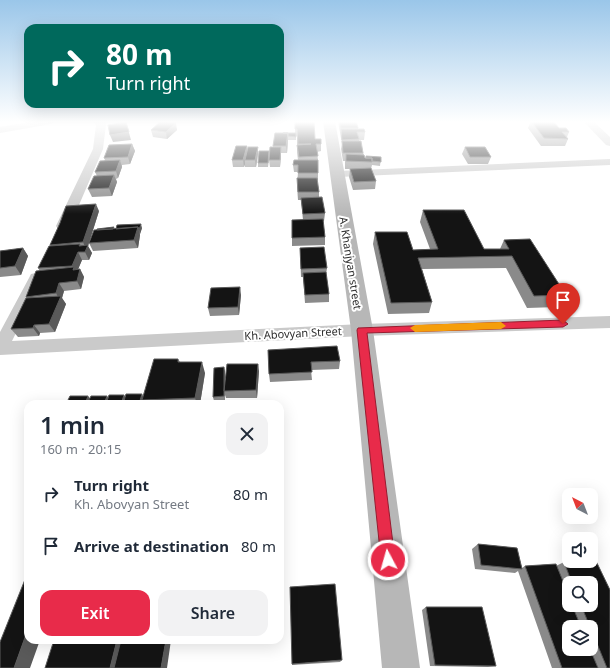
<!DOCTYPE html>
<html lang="en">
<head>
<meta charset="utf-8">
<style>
	body { margin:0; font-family:"Noto Sans",sans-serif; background:#f2f2f3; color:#1f2937; height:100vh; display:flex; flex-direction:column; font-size:15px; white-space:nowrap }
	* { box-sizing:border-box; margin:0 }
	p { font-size:13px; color:#747a83 }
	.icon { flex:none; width:22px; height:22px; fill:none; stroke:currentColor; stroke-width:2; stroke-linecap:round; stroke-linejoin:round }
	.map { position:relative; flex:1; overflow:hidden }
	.panel { position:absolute; left:24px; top:400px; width:260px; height:244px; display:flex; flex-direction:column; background:#fff; border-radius:12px; box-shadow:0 4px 16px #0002 }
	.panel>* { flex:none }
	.top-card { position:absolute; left:24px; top:24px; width:260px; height:84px; border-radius:12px; box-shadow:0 4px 16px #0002; background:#00695c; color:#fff; overflow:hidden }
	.needle { width:26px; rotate:318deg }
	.tools { position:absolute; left:562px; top:488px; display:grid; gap:8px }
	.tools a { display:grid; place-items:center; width:36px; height:36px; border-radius:8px; background:#fff; box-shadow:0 4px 16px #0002; font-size:20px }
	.pin { position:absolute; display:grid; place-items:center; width:34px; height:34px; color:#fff; margin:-41px -17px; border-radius:50% 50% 50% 0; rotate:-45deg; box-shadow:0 0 4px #0007 }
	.pin .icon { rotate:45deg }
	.me { position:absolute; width:44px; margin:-22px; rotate:354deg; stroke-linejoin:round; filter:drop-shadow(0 0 3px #0008) }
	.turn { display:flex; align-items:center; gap:14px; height:84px; padding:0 16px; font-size:18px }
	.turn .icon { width:52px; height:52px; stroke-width:2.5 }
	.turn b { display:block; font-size:28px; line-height:34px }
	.round { display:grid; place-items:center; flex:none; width:42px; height:42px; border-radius:12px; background:#f2f2f3 }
	.head { display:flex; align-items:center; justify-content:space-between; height:68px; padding:0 16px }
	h1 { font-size:24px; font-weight:600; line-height:30px }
	.action { display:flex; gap:8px; margin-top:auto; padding:8px 16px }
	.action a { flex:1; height:46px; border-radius:12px; background:#e82b4a; color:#fff; font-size:16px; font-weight:600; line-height:46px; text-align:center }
	.action a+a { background:#f2f2f3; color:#1f2937 }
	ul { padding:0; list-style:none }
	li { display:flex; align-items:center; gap:12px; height:52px; padding:0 16px }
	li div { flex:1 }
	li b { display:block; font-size:15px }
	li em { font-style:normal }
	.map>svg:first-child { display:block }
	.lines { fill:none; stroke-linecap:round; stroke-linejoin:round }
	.street { fill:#cacaca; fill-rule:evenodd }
	.secondary { fill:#b7b7b7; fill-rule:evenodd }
	.wall { fill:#8a8a8a; fill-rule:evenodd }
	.shaded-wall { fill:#5a5a5a }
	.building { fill:#141414; stroke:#5a5a5a }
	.route { fill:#e82b4a; stroke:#971c30 }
	.slow { fill:#f59e0b }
	.labels { text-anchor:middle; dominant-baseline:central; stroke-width:4; stroke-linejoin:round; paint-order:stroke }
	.street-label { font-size:11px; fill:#2d2d2d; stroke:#fff }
</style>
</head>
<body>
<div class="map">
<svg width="610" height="668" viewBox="0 0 610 668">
	<rect width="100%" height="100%" fill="#fff"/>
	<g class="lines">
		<path class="street" d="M35,121H56L51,124L0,133V127Z
			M93,121H103L106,124L103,149L70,226L68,229H58L56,226L93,149L96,125Z
			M583,121H593L610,137V146L606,145Z
			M610,159V165L338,177L332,174L338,171Z
			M36,273L41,274L43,278L12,341L362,324L610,316V328L362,336L0,355V332L29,278L31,274Z"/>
		<path class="secondary" d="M323,121H335L373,330L420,668H382L351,330Z"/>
	</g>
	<path class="wall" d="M179,121H190L188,122Z
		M295,121L321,144V151L317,152L318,160V180H317L319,192V197L325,213L324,221H323L325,237V245L292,246V220H303L301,200H298L297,186L298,172H294L293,165L298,160L297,153V136H296V140H288L287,153H281L280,167H270L269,160L268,167H258V163L273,147L275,133H295Z
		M338,121H356L358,129L365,132L364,140H359V141L365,158L381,157L380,166L372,165L371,169L376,181L375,189L353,190L349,177L350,169H355H345V161H343L341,149L342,144Z
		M531,121L569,132L567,137L568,139L565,146H541L528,128Z
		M151,130H177L167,139L153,137Z
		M132,144L135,151L130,164L122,165V167L118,178L116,179L117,182L112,196L92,197L88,189L97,176L95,172L105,160L104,158Z
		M247,146V149L258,154L256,167H245V164L244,167H233L232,160Z
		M465,147L491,157L488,164H468L462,154Z
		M423,210L484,249H500L504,240L566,295L558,307L527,308L506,268L422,269L432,302L429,313L388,314L373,244L375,232L413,250L430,249L420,222Z
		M99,211L88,246L92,253L89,260H82L78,269H80L84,277L81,289L64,291L62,298L66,304L55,332L40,333L39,336L18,337L11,329L27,298L26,297L40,271L38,268L51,246L50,245Z
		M142,228L140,234V235L138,248L93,251L89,243L114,229Z
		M23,248L28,256L21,275L0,277V251Z
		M300,248L327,268L326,275L329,294V302L305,303L303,277H301Z
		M241,295L239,315L210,316L208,308Z
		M268,350L340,361L339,369L311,370L312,380L270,382L269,374Z
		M178,359L180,362L205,373L200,404H66L90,398H108L124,395L125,397H143Z
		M225,371V380L259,371L257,398H226L225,395V400L214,401L213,397Z
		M478,544L517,548L522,568L525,566L556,564V566L564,562L596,561L610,590V668H552L518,571L515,573L475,569L472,549ZM569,583H591V605H569ZM569,627H591V649H569Z
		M426,607L496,666L488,667L430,666L422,610Z
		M342,660L340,662L292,665V664Z"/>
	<path class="shaded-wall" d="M126,122L131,140L113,142L110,135Z
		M176,123L177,130L167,139L166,132Z
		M288,133V140L287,153L286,146Z
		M132,144L135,151L130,164L128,157Z
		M247,146V154L245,160V164L244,167L243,160Z
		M258,147V154L256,167L255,160Z
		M281,147V154L280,167V160Z
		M120,160L122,167L118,178L116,171Z
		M114,175L117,182L112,196L109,188Z
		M96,204L99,211L88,246L92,253L89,260L85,252L86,249L83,242Z
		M141,224L142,228L140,234L139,230Z
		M138,227L140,235L138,248L134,240Z
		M23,248L28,256L21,275L15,266Z
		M78,252L82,260L77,272L80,269L84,277L81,289L77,281L74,269L72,266Z
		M59,283L64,291L62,298L66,304L55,332L49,324L59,299L56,293Z
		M240,287L241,295L239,315L238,307Z
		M34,325L40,333L39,336L33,328Z
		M202,362L205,373L200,404H197L195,398Z
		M258,364L259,371L257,398L256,390Z
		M224,367L225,371V391H224Z
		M142,394L145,400H142L145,404H139Z
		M124,395L128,402V404H121Z
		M88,396L94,403L93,404H85Z
		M107,396L112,403L111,404H104Z
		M28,629V640H40L30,668H14Z
		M117,640H128L121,668H110Z
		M166,640H171L167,668H161Z"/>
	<path class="building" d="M161,121L176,123L166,132L151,130Z
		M295,121H314L315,139H321V144H316L318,156L299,157L297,145L311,144H298L297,129H295Z
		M339,121H356L358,128H341Z
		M531,121H553L559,128H566L569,132H562L568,139L544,138Z
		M126,122L129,132L110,135L108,125Z
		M341,129H364L365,132H357L359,139L342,140Z
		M275,133H288L286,146H273Z
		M283,133H296V137L288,136V133Z
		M342,141H361L363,153H343Z
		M132,144L128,157L104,158L109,145Z
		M236,146H247L243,160H232Z
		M248,147H258L255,160H245Z
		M270,147H281L280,160H269Z
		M465,147H485L491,157H470Z
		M259,151H269L268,163H258Z
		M346,154L364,155L365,158H372V162L346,161Z
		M366,156L381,157V162L372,161V158H366Z
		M120,160L116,171L95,172L100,161Z
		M294,160H318V173H298V165H293Z
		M371,168L376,181L354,182L350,169Z
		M114,175L109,188L88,189L94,176Z
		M297,178H317L319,192H298Z
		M322,197L325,213L303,214L301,198Z
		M96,204L83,242L50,245L60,223L66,206Z
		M423,210H464L484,249H509L504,240L530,239L566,295L534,296L512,256L418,258L432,302L391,303L375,232H407L413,250L438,249Z
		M323,219L325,237L292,238V220Z
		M141,224L139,230L138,227L116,229L117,225Z
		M114,227L113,229L97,230V229Z
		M138,227L134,240L89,243L94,230Z
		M80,244L79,246L88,245L85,252H78L72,266L38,268L49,246Z
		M324,247L327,268L301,269L300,248Z
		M23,248L15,266L0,268V251Z
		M74,267L73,270L80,269L77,281L59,283L56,293L26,297L36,271Z
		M326,272L329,294L305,295L303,273Z
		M240,287L238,307L208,308L211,288Z
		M61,296L49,324L34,325L33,328L11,329L26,298Z
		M337,346L340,361L311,362L312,372L269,374L268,350Z
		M154,359H178V362H202L195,398L142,400Z
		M227,364H258L256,390L224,391Z
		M224,367V396L213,397L214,368Z
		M126,394H142L139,404H123Z
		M109,395H124L121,404H106Z
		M70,396H88L85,404H66Z
		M91,396H107L104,404H87Z
		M197,403V404H180Z
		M478,544L517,548L522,569L481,565Z
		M596,561L610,590V668H607L591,629V627H590L581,605H591V583H572L564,562Z
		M556,564L569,596V605H572L581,627H569V649H590L598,668H562L525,566Z
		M28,572V629L14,668H0V642Z
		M335,584L342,660L292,664L290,587Z
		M426,607H482L496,666L435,665Z
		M54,640H117L110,668H45Z
		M121,640H166L161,668H114Z"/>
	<linearGradient id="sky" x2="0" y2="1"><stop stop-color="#9ac6e9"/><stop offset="0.57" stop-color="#fff"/><stop offset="1" stop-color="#fff" stop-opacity="0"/></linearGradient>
	<rect width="610" height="214" fill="url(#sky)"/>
	<path class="route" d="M563,320L568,324L563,327L367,333L395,560L393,565L388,567L383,565L381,560L357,330L358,328Z"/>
	<path class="slow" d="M501,322L506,326L501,329L415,332L410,328L415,325Z"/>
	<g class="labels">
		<g class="street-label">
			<text transform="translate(351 263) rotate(81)">A. Khanjyan street</text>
			<text transform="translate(293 333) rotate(-3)">Kh. Abovyan Street</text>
		</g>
	</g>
</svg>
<div class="tools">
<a><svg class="needle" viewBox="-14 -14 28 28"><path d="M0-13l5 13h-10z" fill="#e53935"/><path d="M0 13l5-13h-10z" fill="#747a83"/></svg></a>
<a><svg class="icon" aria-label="sound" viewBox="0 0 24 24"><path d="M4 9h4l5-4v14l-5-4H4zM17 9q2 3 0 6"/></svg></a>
<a><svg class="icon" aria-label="search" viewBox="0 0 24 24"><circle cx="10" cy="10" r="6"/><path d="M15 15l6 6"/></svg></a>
<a><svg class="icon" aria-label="layers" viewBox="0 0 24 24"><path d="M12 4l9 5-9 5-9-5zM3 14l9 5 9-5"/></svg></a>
</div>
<div class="pin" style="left:563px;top:324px;background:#d93025"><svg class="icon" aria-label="arrive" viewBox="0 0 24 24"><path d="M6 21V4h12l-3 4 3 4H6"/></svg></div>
<svg class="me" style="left:388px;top:560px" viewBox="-20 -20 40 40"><circle r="17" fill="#e82b4a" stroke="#fff" stroke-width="3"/><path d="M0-11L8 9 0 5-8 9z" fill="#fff"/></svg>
<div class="top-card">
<div class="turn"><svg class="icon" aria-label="right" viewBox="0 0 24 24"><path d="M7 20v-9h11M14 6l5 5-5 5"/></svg><div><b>80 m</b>Turn right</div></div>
</div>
<section class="panel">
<div class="head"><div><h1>1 min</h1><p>160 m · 20:15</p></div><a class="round"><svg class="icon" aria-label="close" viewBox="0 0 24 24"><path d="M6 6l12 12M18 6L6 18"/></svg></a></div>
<ul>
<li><svg class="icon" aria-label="right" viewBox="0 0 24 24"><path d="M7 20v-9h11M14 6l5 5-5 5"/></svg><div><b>Turn right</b><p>Kh. Abovyan Street</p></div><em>80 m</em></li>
<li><svg class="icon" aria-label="arrive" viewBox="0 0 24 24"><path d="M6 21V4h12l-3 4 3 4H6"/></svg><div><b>Arrive at destination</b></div><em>80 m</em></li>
</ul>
<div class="action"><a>Exit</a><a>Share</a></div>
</section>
</div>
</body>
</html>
